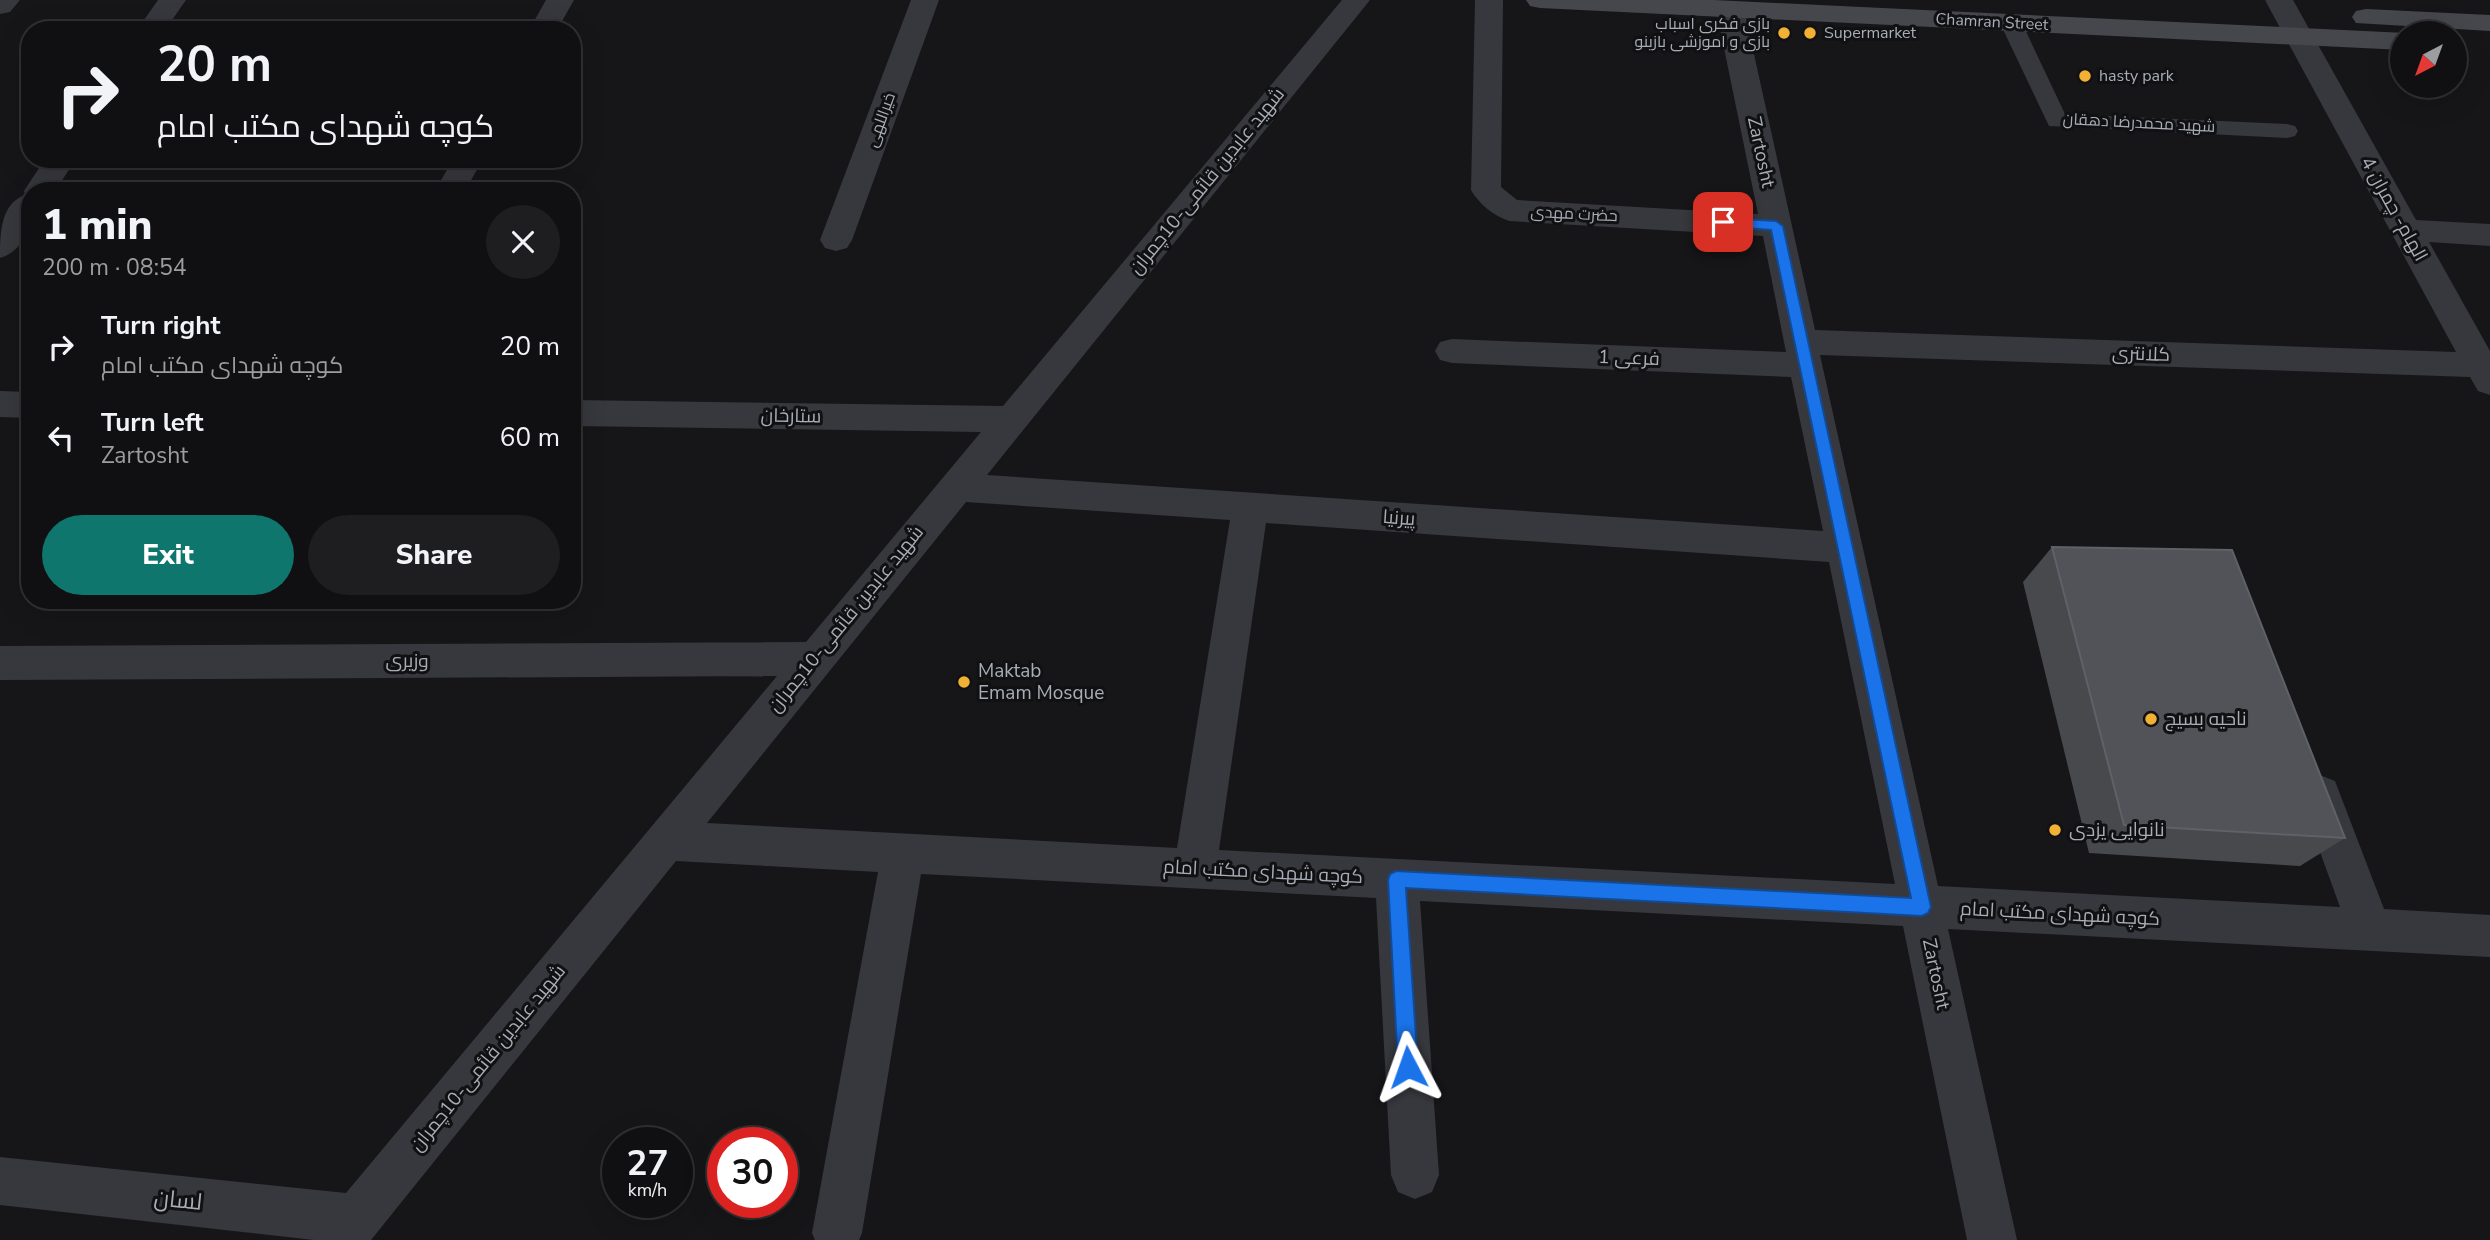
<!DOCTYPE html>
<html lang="en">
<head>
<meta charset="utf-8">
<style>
	body { margin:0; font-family:"Nunito Sans",Cairo,sans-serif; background:#1e1e20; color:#f1f3f6; height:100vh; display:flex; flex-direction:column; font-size:26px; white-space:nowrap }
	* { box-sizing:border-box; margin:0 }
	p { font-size:23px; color:#9c9d9f }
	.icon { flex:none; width:38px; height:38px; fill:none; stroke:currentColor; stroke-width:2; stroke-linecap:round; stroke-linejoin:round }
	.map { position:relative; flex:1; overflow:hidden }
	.panel { position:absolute; left:21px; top:182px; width:560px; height:427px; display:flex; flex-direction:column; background:#101012; border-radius:28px; box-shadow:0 7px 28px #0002,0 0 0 2px #303032 }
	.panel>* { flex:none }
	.banner { position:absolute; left:21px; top:21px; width:560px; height:147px; border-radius:28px; box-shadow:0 7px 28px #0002,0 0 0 2px #303032; background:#101012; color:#f1f3f6; overflow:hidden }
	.needle { width:46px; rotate:221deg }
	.tools { position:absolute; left:2390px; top:21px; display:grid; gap:14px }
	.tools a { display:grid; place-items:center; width:77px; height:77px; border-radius:50%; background:#101012; box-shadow:0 7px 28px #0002,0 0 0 2px #303032; font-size:35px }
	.speed { position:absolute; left:602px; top:1127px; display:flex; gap:14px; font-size:35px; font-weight:700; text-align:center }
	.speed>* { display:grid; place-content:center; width:91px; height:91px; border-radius:50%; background:#101012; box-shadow:0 7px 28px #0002,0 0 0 2px #303032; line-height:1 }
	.speed small { font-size:18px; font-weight:400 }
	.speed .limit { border:10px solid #d22; background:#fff; color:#111 }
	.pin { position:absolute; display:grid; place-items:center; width:60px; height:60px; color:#fff; margin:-30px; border-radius:14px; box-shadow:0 4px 10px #0006 }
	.me { position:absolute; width:77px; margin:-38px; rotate:356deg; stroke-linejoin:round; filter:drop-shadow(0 0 5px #0008) }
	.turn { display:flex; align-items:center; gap:24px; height:147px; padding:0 21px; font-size:32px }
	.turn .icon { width:91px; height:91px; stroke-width:2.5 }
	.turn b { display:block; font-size:49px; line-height:60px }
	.round { display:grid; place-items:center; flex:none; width:74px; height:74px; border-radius:37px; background:#1e1e20 }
	.head { display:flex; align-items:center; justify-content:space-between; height:119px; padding:0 21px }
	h1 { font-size:42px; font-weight:800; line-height:52px }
	.action { display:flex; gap:14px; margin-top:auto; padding:14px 21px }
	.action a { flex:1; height:80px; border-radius:42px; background:#0f766e; color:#fff; font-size:28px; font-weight:800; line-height:80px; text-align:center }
	.action a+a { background:#1e1e20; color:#f1f3f6 }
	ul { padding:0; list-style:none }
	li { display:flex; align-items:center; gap:21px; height:91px; padding:0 21px }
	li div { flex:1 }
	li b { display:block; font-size:26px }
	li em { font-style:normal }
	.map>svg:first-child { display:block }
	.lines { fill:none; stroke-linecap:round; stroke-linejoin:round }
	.service { fill:#37383d; fill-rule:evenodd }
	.minor { fill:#37383d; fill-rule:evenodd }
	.secondary { fill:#45474d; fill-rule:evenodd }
	.wall { fill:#47494d }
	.building { fill:#525359; stroke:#5f6168; stroke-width:2 }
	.route { fill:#1a73e8; stroke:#114b97; stroke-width:2 }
	.poi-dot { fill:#f2b134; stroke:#111113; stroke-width:2.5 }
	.labels { text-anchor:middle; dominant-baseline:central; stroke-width:6; stroke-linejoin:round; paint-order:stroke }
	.far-street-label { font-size:16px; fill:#a8adb8; stroke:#111113 }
	.far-poi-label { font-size:16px; fill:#a8adb8; stroke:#111113; text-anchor:start }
	.street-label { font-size:19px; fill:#a8adb8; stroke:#111113 }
	.poi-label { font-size:19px; fill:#a8adb8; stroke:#111113; text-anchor:start }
	.near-street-label { font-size:23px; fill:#a8adb8; stroke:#111113 }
</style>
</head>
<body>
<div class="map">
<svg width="2490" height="1240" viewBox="0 0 2490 1240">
	<rect width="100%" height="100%" fill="#161618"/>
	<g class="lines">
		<path class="service" d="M2011,17L2022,23L2065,114L2287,124L2295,126L2298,131L2295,136L2287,138L2049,126L2000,23Z"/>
		<path class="minor" d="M0,0H20L10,12L0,14Z
			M158,0H186L165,30H137Z
			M546,0H574L557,30H529Z
			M911,0H939L852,240L847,248L836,251L825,248L820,240Z
			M1342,0H1370L987,475L1823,531L1791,377L1452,363L1440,360L1435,351L1440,342L1452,339L1786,352L1763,236L1509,221C1494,216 1479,204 1471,190L1475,0H1503L1501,187L1517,200L1758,214L1716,9L1720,3H1740L1744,9L1815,330L2456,352L2265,0H2293L2416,220L2490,224V246L2429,242L2490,351V395L2478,391L2470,377L1820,355L1938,886L2340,907L2299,794L2305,781L2320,775L2335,781L2384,909L2490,915V957L1948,929L2017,1240H1967L1903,926L1420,901L1439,1175L1432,1192L1415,1199L1398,1192L1391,1175L1376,898L921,874L862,1233L859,1240H815L812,1233L878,872L676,861L371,1240H314L0,1205V1157L346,1193L777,676L0,680V646L806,642L981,432L572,426V400L1003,406ZM966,502L1230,520L1177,848L707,823ZM1266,523L1829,562L1895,884L1219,850Z
			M45,159H76L55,191H30C30,217 30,249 0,258C0,236 0,202 26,195L24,191Z
			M453,159H483L465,191H435Z
			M0,391L30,392V418L0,417Z"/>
		<path class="secondary" d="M1526,0H1714L2406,33H2403V50L1540,8L1530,6Z
			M2366,9L2490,15V31L2356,23L2352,17L2356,11Z"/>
	</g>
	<path class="wall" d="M2052,547L2345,838L2300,866L2089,853L2023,582Z"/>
	<path class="building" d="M2052,547L2232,550L2345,838L2124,825Z"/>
	<path class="route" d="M1723,218L1776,221L1783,226L1931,907L1928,913L1922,916L1406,888L1418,1067L1415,1074L1408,1077L1401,1074L1398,1067L1388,880L1390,874L1396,871L1911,898L1771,230L1718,226L1716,222Z"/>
	<g class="poi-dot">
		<circle cx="1784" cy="33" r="7"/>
		<circle cx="1810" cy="33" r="7"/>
		<circle cx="2085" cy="76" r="7"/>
		<circle cx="964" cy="682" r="7"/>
		<circle cx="2151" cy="719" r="7"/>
		<circle cx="2055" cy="830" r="7"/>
	</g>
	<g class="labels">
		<g class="far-street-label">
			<text transform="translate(1992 22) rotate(3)">Chamran Street</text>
			<text transform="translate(881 120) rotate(-70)">خیراللهی</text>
			<text transform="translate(2139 123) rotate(3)">شهید محمدرضا دهقان</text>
			<text transform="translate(1574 214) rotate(3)">حضرت مهدی</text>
		</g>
		<g class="far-poi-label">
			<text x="1770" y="24" text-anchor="end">بازی فکری اسباب<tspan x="1770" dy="18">بازی و اموزشی بازینو</tspan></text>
			<text x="1824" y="33">Supermarket</text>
			<text x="2099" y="76">hasty park</text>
		</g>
		<g class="street-label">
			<text transform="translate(1761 152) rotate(78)">Zartosht</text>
			<text transform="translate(1207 181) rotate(-51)">شهید عابدین قائمی-10چمران</text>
			<text transform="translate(2394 209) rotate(61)">الهام- چمران 4</text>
			<text transform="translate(2141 354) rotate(2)">کلانتری</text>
			<text transform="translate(1629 358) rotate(2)">فرعی 1</text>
			<text transform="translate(791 416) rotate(1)">ستارخان</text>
			<text transform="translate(1399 518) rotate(4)">پیرنیا</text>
			<text transform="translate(846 619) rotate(-51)">شهید عابدین قائمی-10چمران</text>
			<text x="407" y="661">وزیری</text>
			<text transform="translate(1263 872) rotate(3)">کوچه شهدای مکتب امام</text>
			<text transform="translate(2060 914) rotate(3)">کوچه شهدای مکتب امام</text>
			<text transform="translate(1936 974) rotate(78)">Zartosht</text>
			<text transform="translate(488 1058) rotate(-51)">شهید عابدین قائمی-10چمران</text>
		</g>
		<g class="poi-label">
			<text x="978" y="671">Maktab<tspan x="978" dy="22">Emam Mosque</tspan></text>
			<text x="2165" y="719">ناحیه بسیج</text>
			<text x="2069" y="830">نانوایی یزدی</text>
		</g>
		<g class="near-street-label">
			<text transform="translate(178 1200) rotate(6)">لسان</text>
		</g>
	</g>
</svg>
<div class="tools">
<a><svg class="needle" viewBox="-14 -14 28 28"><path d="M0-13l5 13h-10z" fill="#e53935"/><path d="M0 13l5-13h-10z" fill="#9c9d9f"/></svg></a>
</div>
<div class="speed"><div>27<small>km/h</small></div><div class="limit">30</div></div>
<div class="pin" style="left:1723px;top:222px;background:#d93025"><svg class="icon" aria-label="arrive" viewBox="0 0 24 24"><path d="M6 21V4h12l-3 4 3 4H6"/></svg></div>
<svg class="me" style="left:1408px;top:1067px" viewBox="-20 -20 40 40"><path d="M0-17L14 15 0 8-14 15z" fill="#1a73e8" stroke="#fff" stroke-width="4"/></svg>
<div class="banner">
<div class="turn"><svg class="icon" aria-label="right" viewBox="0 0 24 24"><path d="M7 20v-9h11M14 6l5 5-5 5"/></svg><div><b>20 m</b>کوچه شهدای مکتب امام</div></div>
</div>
<section class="panel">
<div class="head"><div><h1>1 min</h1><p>200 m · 08:54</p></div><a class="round"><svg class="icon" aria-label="close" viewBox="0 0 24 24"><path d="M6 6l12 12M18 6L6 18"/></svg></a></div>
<ul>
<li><svg class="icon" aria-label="right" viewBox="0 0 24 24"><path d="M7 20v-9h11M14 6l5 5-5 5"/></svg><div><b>Turn right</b><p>کوچه شهدای مکتب امام</p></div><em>20 m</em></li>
<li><svg class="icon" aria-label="left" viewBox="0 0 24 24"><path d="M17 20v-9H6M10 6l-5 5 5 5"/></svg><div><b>Turn left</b><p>Zartosht</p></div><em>60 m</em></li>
</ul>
<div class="action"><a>Exit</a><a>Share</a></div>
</section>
</div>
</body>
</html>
